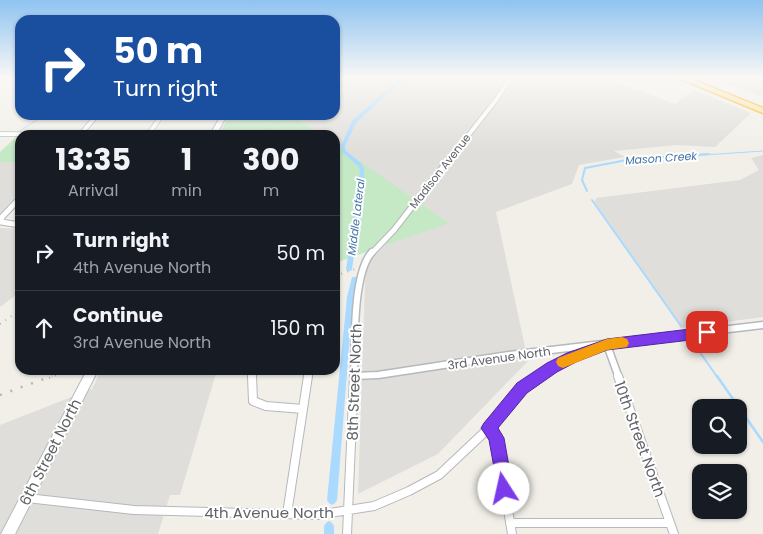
<!DOCTYPE html>
<html lang="en">
<head>
<meta charset="utf-8">
<style>
	body { margin:0; font-family:Poppins,sans-serif; background:#242831; color:#f1f3f6; height:100vh; display:flex; flex-direction:column; font-size:19px; white-space:nowrap }
	* { box-sizing:border-box; margin:0 }
	p { font-size:16px; color:#9ea1a6 }
	.icon { flex:none; width:28px; height:28px; fill:none; stroke:currentColor; stroke-width:2; stroke-linecap:round; stroke-linejoin:round }
	.map { position:relative; flex:1; overflow:hidden }
	.sheet { position:absolute; left:15px; top:130px; width:325px; height:245px; display:flex; flex-direction:column; background:#171b24; border-radius:15px; box-shadow:0 1px 4px #0004 }
	.sheet>* { flex:none }
	.banner { position:absolute; left:15px; top:15px; width:325px; height:105px; border-radius:15px; box-shadow:0 1px 4px #0004; background:#1a4fa0; color:#fff; overflow:hidden }
	.fabs { position:absolute; left:692px; top:399px; display:grid; gap:10px }
	.fabs a { display:grid; place-items:center; width:55px; height:55px; border-radius:10px; background:#171b24; box-shadow:0 1px 4px #0004; font-size:25px }
	.pin { position:absolute; display:grid; place-items:center; width:42px; height:42px; color:#fff; margin:-21px; border-radius:10px; box-shadow:0 2px 8px #0006 }
	.me { position:absolute; width:55px; margin:-28px; rotate:350deg; stroke-linejoin:round; filter:drop-shadow(0 0 4px #0008) }
	.turn { display:flex; align-items:center; gap:18px; height:105px; padding:0 15px; font-size:22px }
	.turn .icon { width:65px; height:65px; stroke-width:2.5 }
	.turn b { display:block; font-size:35px; line-height:42px }
	.eta { display:flex; justify-content:space-evenly; align-items:center; height:85px; text-align:center }
	.eta b { font-size:30px; font-weight:700; line-height:35px }
	ul { padding:0; list-style:none }
	li { display:flex; align-items:center; gap:15px; height:75px; padding:0 15px; border-top:1px solid #363941 }
	li div { flex:1 }
	li b { display:block; font-size:19px }
	li em { font-style:normal }
	.map>svg:first-child { display:block }
	.industrial { fill:#e0deda }
	.green { fill:#c5e8c5 }
	.lines { fill:none; stroke-linecap:round; stroke-linejoin:round }
	.stream-far2 { stroke:#aadaff; stroke-width:1 }
	.stream-far1 { stroke:#aadaff; stroke-width:2 }
	.stream { stroke:#aadaff; stroke-width:2.5 }
	.canal { fill:#aadaff; fill-rule:evenodd }
	.street-far3-casing { stroke:#b5b8bc; stroke-width:5.5 }
	.street-far2-casing { stroke:#b5b8bc; stroke-width:7 }
	.street-far1-casing { stroke:#b5b8bc; stroke-width:9 }
	.street-casing { stroke:#b5b8bc; stroke-width:10 }
	.secondary-casing { stroke:#b6babf; stroke-width:2 }
	.highway-casing { stroke:#f9ab00; stroke-width:3 }
	.street-far3 { stroke:#fff; stroke-width:4 }
	.street-far2 { stroke:#fff; stroke-width:5 }
	.street-far1 { stroke:#fff; stroke-width:6 }
	.street { stroke:#fff; stroke-width:8 }
	.secondary { fill:#fff; fill-rule:evenodd }
	.highway { fill:#fde293; fill-rule:evenodd }
	.rail-far2 { stroke:#b6b7b8; stroke-width:1; stroke-dasharray:0.5 4.5; stroke-linecap:butt }
	.rail-far1 { stroke:#b6b7b8; stroke-width:2; stroke-dasharray:1 5.5; stroke-linecap:butt }
	.rail { stroke:#b6b7b8; stroke-width:2.5; stroke-dasharray:2 9; stroke-linecap:butt }
	.route { fill:#7c3aed; stroke:#51269a }
	.slow { fill:#f59e0b }
	.labels { text-anchor:middle; dominant-baseline:central; stroke-width:4; stroke-linejoin:round; paint-order:stroke }
	.far-water-label { font-size:11px; font-style:italic; fill:#4174aa; stroke:#fff }
	.far-street-label { font-size:11px; fill:#5f6368; stroke:#fff }
	.street-label { font-size:12px; fill:#5f6368; stroke:#fff }
	.near-street-label { font-size:15px; fill:#5f6368; stroke:#fff }
</style>
</head>
<body>
<div class="map">
<svg width="763" height="534" viewBox="0 0 763 534">
	<rect width="100%" height="100%" fill="#f1efe8"/>
	<path class="industrial" d="M342,77H506L515,80L517,77H603L675,104L694,90L751,113L715,147L677,145L614,151L625,157L579,165L572,184L496,212L528,361L438,454L358,494L366,252L448,223L335,144V135H321L293,115H335V83Z
		M709,77H763V97Z
		M763,155V317L681,328L595,202L596,198L740,180L759,170L751,158Z
		M0,162H20V192L0,214Z
		M0,228L20,229V292L0,307Z
		M101,370H217L180,495H170L158,534H0V425L92,389Z"/>
	<path class="green" d="M229,115H293L321,135H219Z
		M18,135H20V162H0V152Z
		M335,144L449,223L335,263Z"/>
	<g class="lines">
		<path class="stream-far2" d="M20,131L44,115
			M689,156L763,151"/>
		<path class="stream-far1" d="M587,191L582,180L585,168L632,159L709,154
			M592,200L681,326
			M692,341L718,378"/>
		<path class="stream" d="M717,376L763,442"/>
		<path class="canal" d="M401,77H406L356,123L345,146L346,151L361,163L364,169V189L352,269L351,271H347L346,269L358,189L360,169L357,165L342,152L341,146L352,121Z
			M352,277H356L357,279L353,297L337,500L335,503L332,505L329,503L327,500L347,297Z
			M329,521L332,523L334,526V534H324V526L326,523Z"/>
		<defs>
			<path id="street-far3" d="M0,134L93,135
				M80,135L97,115
				M148,135L162,115
				M452,156L496,100L511,77"/>
			<path id="street-far2" d="M20,198L2,217L1,222L20,225
				M371,254L394,230L453,154"/>
			<path id="street-far1" d="M354,376L378,375L509,355L763,325
				M252,378L254,370
				M308,378L309,370
				M354,378C355,347 352,274 372,252
				M536,378L572,358L607,345L619,378"/>
			<path id="street" d="M252,376L253,401L266,406L303,409L308,376
				M618,376L674,534
				M489,428L496,438L512,534
				M27,498L134,510L317,515L374,506L409,491L439,475L489,428L522,388L538,376
				M287,514L303,409
				M510,523H670
				M347,534L354,376"/>
			<path id="secondary" d="M221,115H227L216,135H210Z
				M87,370H98L15,534H1Z"/>
			<path id="highway" d="M676,77H686L763,108V113Z"/>
		</defs>
		<use href="#street-far3" class="street-far3-casing"/>
		<use href="#street-far2" class="street-far2-casing"/>
		<use href="#street-far1" class="street-far1-casing"/>
		<use href="#street" class="street-casing"/>
		<use href="#secondary" class="secondary-casing"/>
		<use href="#highway" class="highway-casing"/>
		<use href="#street-far3" class="street-far3"/>
		<use href="#street-far2" class="street-far2"/>
		<use href="#street-far1" class="street-far1"/>
		<use href="#street" class="street"/>
		<use href="#secondary" class="secondary"/>
		<use href="#highway" class="highway"/>
		<path class="rail-far2" d="M257,135L284,115"/>
		<path class="rail-far1" d="M335,276L355,269
			M0,324L20,310
			M49,378L70,370"/>
		<path class="rail" d="M0,395L52,376"/>
	</g>
	<linearGradient id="sky" x2="0" y2="1"><stop stop-color="#8fc3f1"/><stop offset="0.51" stop-color="#f9f8f5"/><stop offset="1" stop-color="#f9f8f5" stop-opacity="0"/></linearGradient>
	<rect width="763" height="152" fill="url(#sky)"/>
	<path class="route" d="M707,327L712,329L714,332L712,336L707,338L607,350L576,362L557,372L527,393L498,428L504,438L513,489L510,495L504,497L499,495L489,440L481,428L484,423L517,383L547,363L567,353L607,339Z"/>
	<path class="slow" d="M622,337L627,339L629,343L627,347L607,350L563,368L558,366L556,362L558,358L607,339Z"/>
	<g class="labels">
		<g class="far-water-label">
			<text transform="translate(661 158) rotate(-4)">Mason Creek</text>
			<text transform="translate(356 217) rotate(-83)">Middle Lateral</text>
		</g>
		<g class="far-street-label">
			<text transform="translate(440 171) rotate(-52)">Madison Avenue</text>
		</g>
		<g class="street-label">
			<text transform="translate(499 358) rotate(-8)">3rd Avenue North</text>
		</g>
		<g class="near-street-label">
			<text transform="translate(354 382) rotate(-88)">8th Street North</text>
			<text transform="translate(640 439) rotate(70)">10th Street North</text>
			<text transform="translate(50 452) rotate(-63)">6th Street North</text>
			<text x="269" y="512">4th Avenue North</text>
		</g>
	</g>
</svg>
<div class="fabs">
<a><svg class="icon" aria-label="search" viewBox="0 0 24 24"><circle cx="10" cy="10" r="6"/><path d="M15 15l6 6"/></svg></a>
<a><svg class="icon" aria-label="layers" viewBox="0 0 24 24"><path d="M12 4l9 5-9 5-9-5zM3 14l9 5 9-5"/></svg></a>
</div>
<div class="pin" style="left:707px;top:332px;background:#d93025"><svg class="icon" aria-label="arrive" viewBox="0 0 24 24"><path d="M6 21V4h12l-3 4 3 4H6"/></svg></div>
<svg class="me" style="left:504px;top:489px" viewBox="-20 -20 40 40"><circle r="19" fill="#fff"/><path d="M0-13L10 11 0 6-10 11z" fill="#7c3aed"/></svg>
<div class="banner">
<div class="turn"><svg class="icon" aria-label="right" viewBox="0 0 24 24"><path d="M7 20v-9h11M14 6l5 5-5 5"/></svg><div><b>50 m</b>Turn right</div></div>
</div>
<section class="sheet">
<div class="eta">
<div><b>13:35</b><p>Arrival</p></div>
<div><b>1</b><p>min</p></div>
<div><b>300</b><p>m</p></div>
</div>
<ul>
<li><svg class="icon" aria-label="right" viewBox="0 0 24 24"><path d="M7 20v-9h11M14 6l5 5-5 5"/></svg><div><b>Turn right</b><p>4th Avenue North</p></div><em>50 m</em></li>
<li><svg class="icon" aria-label="ahead" viewBox="0 0 24 24"><path d="M12 20V5M6 11l6-6 6 6"/></svg><div><b>Continue</b><p>3rd Avenue North</p></div><em>150 m</em></li>
</ul>
</section>
</div>
</body>
</html>
